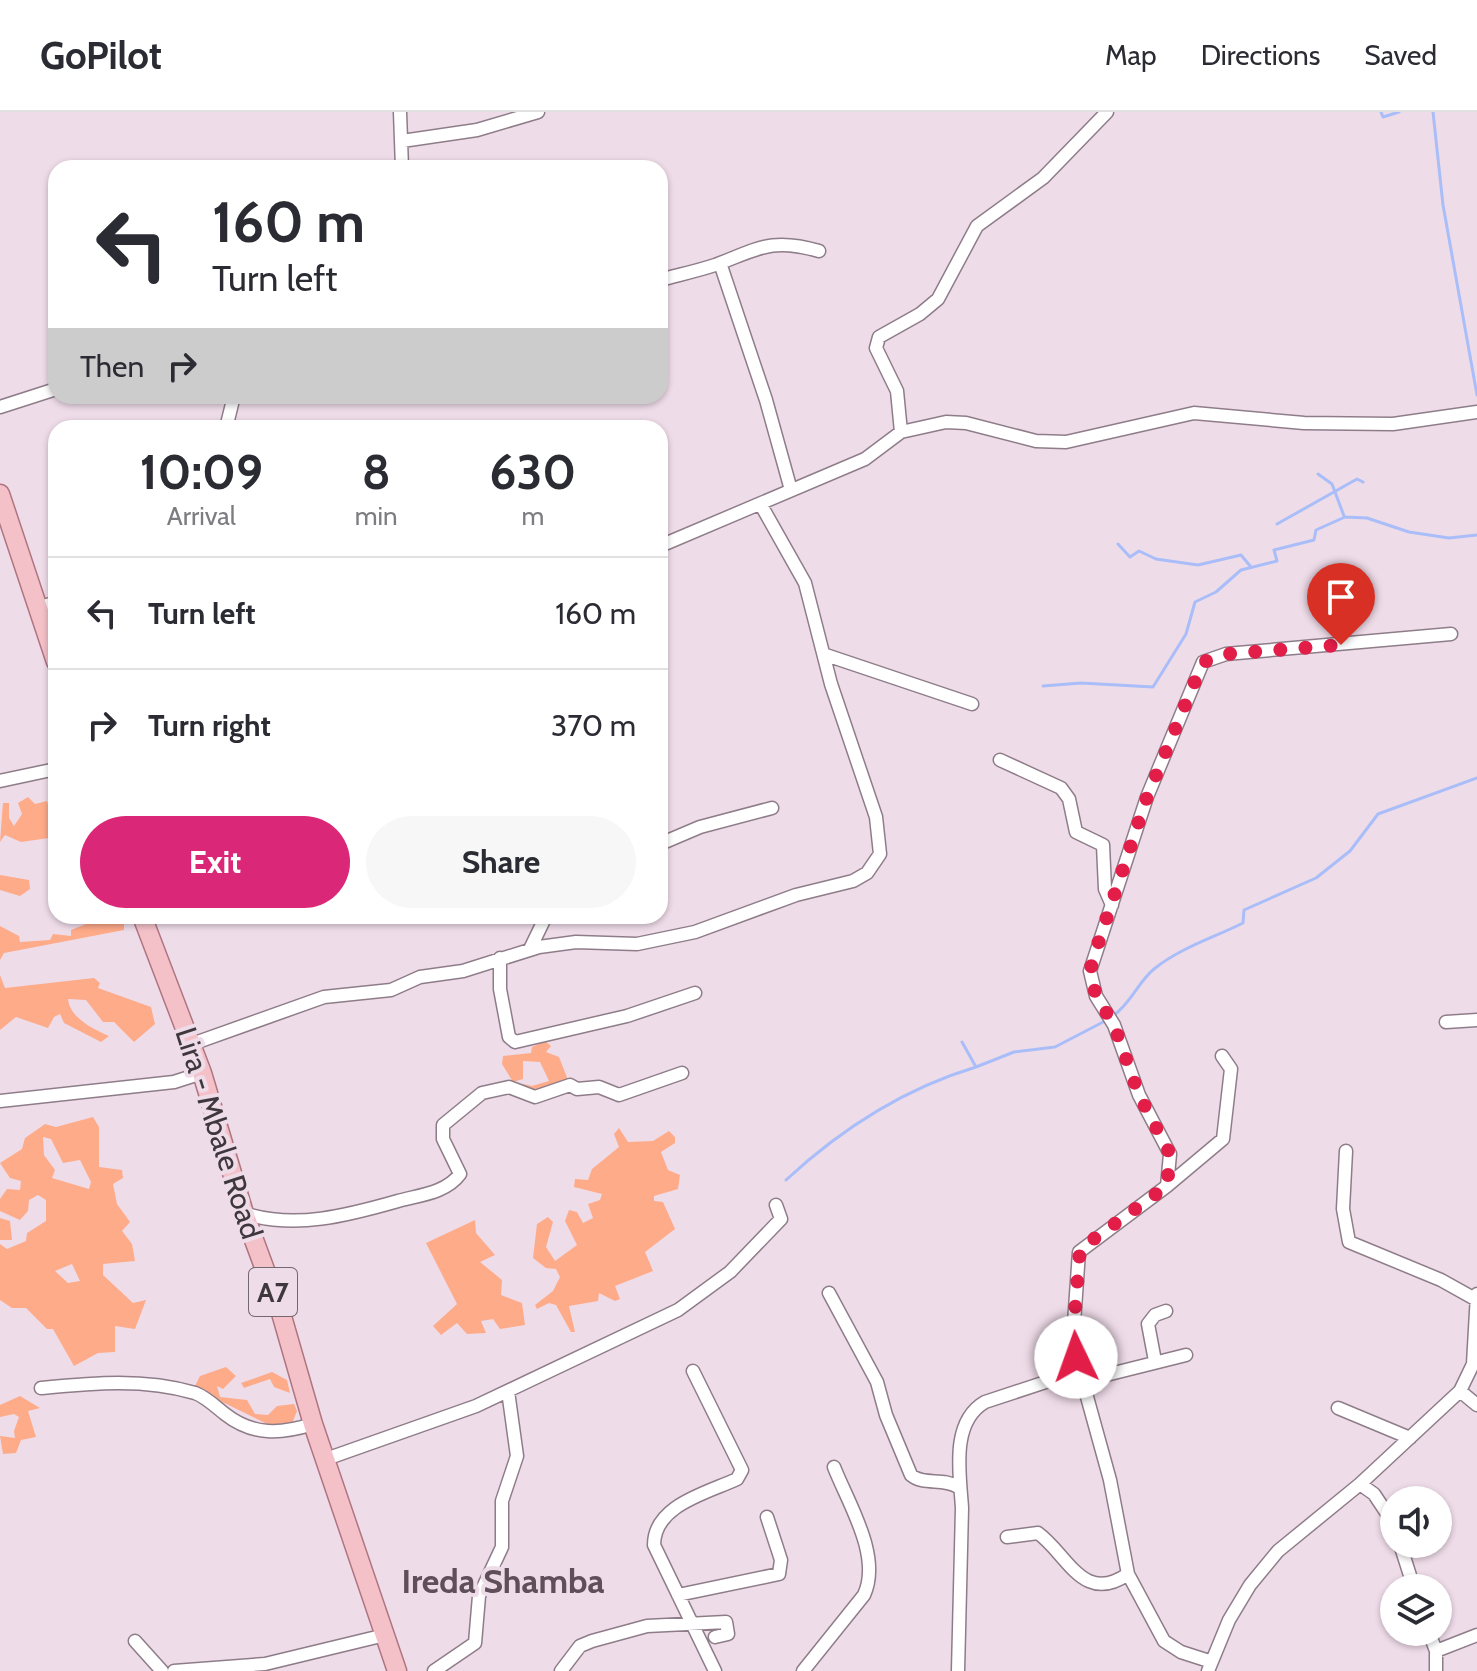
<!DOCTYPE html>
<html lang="en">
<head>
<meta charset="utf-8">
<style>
	body { margin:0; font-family:Cabin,sans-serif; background:#f7f7f7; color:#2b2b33; height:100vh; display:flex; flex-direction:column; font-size:30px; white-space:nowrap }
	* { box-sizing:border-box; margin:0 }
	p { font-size:26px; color:#7c7c81 }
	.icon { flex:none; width:44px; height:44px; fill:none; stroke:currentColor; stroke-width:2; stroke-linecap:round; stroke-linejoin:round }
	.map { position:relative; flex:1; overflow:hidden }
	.drawer { position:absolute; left:48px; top:308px; width:620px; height:504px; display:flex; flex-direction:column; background:#fff; border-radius:24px; box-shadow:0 2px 6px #0004 }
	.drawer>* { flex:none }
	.guide { position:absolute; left:48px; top:48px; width:620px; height:244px; border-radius:24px; box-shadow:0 2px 6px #0004; background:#fff; color:#2b2b33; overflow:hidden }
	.fabs { position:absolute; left:1380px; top:1374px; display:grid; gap:16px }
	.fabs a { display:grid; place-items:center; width:72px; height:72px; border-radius:50%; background:#fff; box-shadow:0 2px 6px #0004; font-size:40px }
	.pin { position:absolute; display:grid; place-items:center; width:68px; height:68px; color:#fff; margin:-82px -34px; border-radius:50% 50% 50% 0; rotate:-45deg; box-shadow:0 0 8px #0007 }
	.pin .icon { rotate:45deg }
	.me { position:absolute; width:88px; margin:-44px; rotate:357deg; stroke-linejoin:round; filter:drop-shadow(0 0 6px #0008) }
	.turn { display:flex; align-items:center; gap:28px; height:168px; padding:0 32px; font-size:36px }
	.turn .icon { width:104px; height:104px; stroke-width:2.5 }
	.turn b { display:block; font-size:56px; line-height:68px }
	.then { display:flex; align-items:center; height:76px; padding:0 32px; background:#0003; gap:16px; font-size:30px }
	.eta { display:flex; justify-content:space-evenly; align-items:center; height:136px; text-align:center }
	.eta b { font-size:48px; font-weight:800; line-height:56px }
	.button { display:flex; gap:16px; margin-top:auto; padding:16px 32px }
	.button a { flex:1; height:92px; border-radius:48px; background:#db2777; color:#fff; font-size:32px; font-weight:800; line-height:92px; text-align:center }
	.button a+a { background:#f7f7f7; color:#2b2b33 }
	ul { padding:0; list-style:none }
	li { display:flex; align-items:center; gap:24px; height:112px; padding:0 32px; border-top:2px solid #e1e1e2 }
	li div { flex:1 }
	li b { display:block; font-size:30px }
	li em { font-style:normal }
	header { display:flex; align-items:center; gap:48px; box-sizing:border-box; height:112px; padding:0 40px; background:#fff; border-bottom:2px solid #e1e1e2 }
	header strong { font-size:38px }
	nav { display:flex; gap:44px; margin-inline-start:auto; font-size:28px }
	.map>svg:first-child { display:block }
	.green { fill:#feab89; fill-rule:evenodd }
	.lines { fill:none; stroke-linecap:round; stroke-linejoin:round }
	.stream { stroke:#a9bef9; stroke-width:3 }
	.street-casing { stroke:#8e7d89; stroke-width:15 }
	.primary-casing { stroke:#af7580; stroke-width:21 }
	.street { stroke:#fff; stroke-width:12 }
	.primary { stroke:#f4c1c9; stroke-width:18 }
	.route { stroke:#e11d48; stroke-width:14; stroke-dasharray:0 25.2 }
	.labels { text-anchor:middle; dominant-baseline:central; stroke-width:8; stroke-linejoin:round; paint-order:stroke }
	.shield { fill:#efdce9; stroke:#736870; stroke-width:2 }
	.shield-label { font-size:28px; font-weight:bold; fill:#3e373c }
	.street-label { font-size:30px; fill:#3e373c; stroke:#efdce9 }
	.quarter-label { font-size:34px; font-weight:bold; fill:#5f4f5b; stroke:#efdce9 }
</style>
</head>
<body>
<header>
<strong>GoPilot</strong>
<nav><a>Map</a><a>Directions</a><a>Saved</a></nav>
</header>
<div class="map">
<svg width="1477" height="1559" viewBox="0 0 1477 1559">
	<rect width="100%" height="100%" fill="#efdce9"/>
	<path class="green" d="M28,685L35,692L47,689L56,725L21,730L5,723L0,730L3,691H9V706L14,714L22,702L18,691Z
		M0,763L29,768L30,777L20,784L0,778Z
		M84,804L96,810L118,805L124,810V818L4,841L0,848V814L19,824L20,830L50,828L53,822L71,824V818L86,812Z
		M0,863L5,876L94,866L100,871L98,876L151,895L155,912L134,930L114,910H103L86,888L68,887C70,906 93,917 109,924L101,930L64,911L60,902L54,905L48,916L16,905L0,918Z
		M545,929L551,934L546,940L559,945L568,968L533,983L520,976L523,972L532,974L549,969L540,950L523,949V967L513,970L502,952L503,944L531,941L532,935Z
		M93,1005L99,1015V1055L122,1058L123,1066L113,1072L117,1092L130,1110L122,1119L132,1132L135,1149L103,1152V1163L133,1191L146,1188L135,1217L115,1214V1240L98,1241L74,1254L53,1217H47L26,1196H12L0,1188V1132L7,1137L26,1129L27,1121L46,1109V1088L38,1083L29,1088L28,1099L20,1108L0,1099V1087L7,1077L20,1078L21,1069L10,1066L0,1051L22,1037L25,1026L45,1012L56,1015ZM43,1025L51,1027L63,1051L80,1048L91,1070L89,1077L52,1066L55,1058L44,1043ZM72,1152L80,1169L68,1171L55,1159Z
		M619,1016L628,1030L653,1029L669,1019L675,1025V1031L661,1040L668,1058L680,1063L678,1077L654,1084V1089L663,1090L675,1117L645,1140L653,1159L615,1174L620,1187L615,1189L599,1181L598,1189L569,1194L575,1220H571L556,1193L549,1191L537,1197L535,1193L553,1179L560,1165L556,1157L546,1156L533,1146L537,1112L548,1105L553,1110L546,1135L555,1149L577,1133L565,1109L569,1098L577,1100L583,1111L593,1106L588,1092L600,1088L602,1082L574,1075L575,1067L588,1068L592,1057L619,1035L614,1022Z
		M0,1106L10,1109L12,1128H0Z
		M475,1108L476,1121L495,1143L480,1150L502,1168L501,1183L522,1191L525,1213L500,1217L493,1207L481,1209L486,1221L467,1222L457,1211L441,1223L433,1214L457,1192L426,1131Z
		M226,1255L236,1264L223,1277L217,1274L220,1285L247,1288L255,1302L268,1303L277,1294L294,1292L297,1299L291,1314L267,1312L194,1276L200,1264Z
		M272,1260L287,1268L290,1281L274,1275L270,1267L244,1276L241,1271Z
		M20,1284L40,1296L28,1299L36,1325L21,1328L16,1341L3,1342L0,1324L15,1326L14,1319L19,1305L14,1302L0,1305V1293Z"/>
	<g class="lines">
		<path class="stream" d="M1381,0L1383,5L1399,0
			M1433,0L1443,93L1477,283
			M1318,362L1332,372L1344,404
			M1277,412L1357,367L1363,370
			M1118,432L1130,445L1139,439L1156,447L1198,453L1241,443L1251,455
			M1043,574L1081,571L1153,575L1186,522L1195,490L1216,480L1241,458L1277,449L1274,438L1314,428L1316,418L1345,405L1367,406L1409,420L1449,426L1477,423
			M1113,904C1132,890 1138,870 1154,857C1180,836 1213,826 1243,811L1244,798L1316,766L1350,739L1378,702L1477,666
			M962,930L976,955L1014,940L1055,935L1107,908
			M786,1068C841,1017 903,977 976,955"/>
		<defs>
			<path id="street" d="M400,0L402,56
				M402,29L477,18L538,0
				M720,151L766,288L791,378
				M660,168C678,163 697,159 715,153C758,137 771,125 819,139
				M0,295L56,277
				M226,316L234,284
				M901,320L897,279L876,236L879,225L920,202L938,187L977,114L1043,66L1107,0
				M660,434L865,347L901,320L946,310L966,311L1036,329L1066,330L1194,301L1304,311L1393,312L1477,300
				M38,496L56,490
				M826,543L972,592
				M1000,648L1061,676L1069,687L1076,720L1103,733L1105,777L1112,793
				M0,669L56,657
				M660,732L700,715L772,696
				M530,837L546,804
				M500,846V877L509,925L515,930L627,904L695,881
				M1446,910L1477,908
				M192,932L324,885L391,878L420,865L463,859L539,835L576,830L637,832L695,820L796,783L853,769L867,761L880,742L876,705L831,572L805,471L761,393
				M0,989L174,970L202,961
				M1346,1039L1343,1097L1349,1130L1441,1168L1475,1187
				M1167,1074L1223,1027L1231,957L1222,944
				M244,1101C294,1118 349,1103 398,1089C420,1083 446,1081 460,1062L443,1027V1013L482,981L509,975L535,985L570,973L577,977L599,975L619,983L682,961
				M829,1181L877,1270L886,1303L911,1363C924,1374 943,1365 958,1375
				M1155,1249L1148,1212L1155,1203L1166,1199
				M693,1259L742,1358L737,1367C707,1381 654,1393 654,1433L715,1559
				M1082,1269L1186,1243
				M41,1276C93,1271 144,1266 195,1281C206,1285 216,1295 225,1302C253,1324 281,1322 313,1312
				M1460,1279L1477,1293
				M1338,1296L1410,1326
				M326,1347L476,1294L678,1198L730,1160L781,1107L776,1093
				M1360,1372L1374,1382L1394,1412
				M1007,1425L1038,1421C1068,1443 1083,1493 1128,1462
				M1400,1432L1414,1476
				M678,1483L779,1462L781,1448L767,1405
				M1429,1520L1436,1539V1559
				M135,1529L162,1559
				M1436,1539L1477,1523
				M1209,1549L1181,1540L1164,1529L1128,1462L1110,1368L1076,1245L1074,1211L1079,1140L1167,1074L1170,1042L1139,983L1114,913L1096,884L1090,859L1147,685L1203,550L1226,542L1451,522
				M174,1559L265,1552L385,1523
				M434,1559L475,1531L479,1484L502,1435V1389L517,1344L508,1279
				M561,1559L580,1534L592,1529L647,1514L726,1510L728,1522L715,1525
				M803,1559L864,1483C882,1444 848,1391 834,1355
				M958,1559L962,1396C960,1363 950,1310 985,1290L1079,1259
				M1208,1559L1229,1508L1250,1473L1278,1439L1360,1372L1460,1279L1473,1252L1477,1182"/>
			<path id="primary" d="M0,382L56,550
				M142,804L202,961L244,1101L281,1201L313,1312L397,1559"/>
		</defs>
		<use href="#street" class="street-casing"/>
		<use href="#primary" class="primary-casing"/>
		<use href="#street" class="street"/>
		<use href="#primary" class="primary"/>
	</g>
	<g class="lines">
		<path class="route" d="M1076,1245L1074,1211L1080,1137L1167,1074L1170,1042L1139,983L1114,913L1096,884L1090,859L1095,841L1147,685L1203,550L1226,542L1341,533"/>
	</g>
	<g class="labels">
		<rect class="shield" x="249" y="1156" width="48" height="48" rx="6"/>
		<g class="shield-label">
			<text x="273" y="1180">A7</text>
		</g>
		<g class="street-label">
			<text transform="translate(219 1021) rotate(72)">Lira - Mbale Road</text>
		</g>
		<g class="quarter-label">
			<text x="503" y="1469">Ireda Shamba</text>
		</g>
	</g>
</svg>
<div class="fabs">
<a><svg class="icon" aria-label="sound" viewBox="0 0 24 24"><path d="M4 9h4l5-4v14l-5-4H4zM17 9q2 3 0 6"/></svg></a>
<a><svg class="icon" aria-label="layers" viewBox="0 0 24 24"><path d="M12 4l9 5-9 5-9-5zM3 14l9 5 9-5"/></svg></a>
</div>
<div class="pin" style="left:1341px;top:533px;background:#d93025"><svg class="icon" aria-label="arrive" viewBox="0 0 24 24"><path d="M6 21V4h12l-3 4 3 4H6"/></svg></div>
<svg class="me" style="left:1076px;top:1245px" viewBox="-20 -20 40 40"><circle r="19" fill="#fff"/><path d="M0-13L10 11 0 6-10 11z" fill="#e11d48"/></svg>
<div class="guide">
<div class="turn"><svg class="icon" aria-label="left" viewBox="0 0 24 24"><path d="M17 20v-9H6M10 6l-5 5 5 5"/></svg><div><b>160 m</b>Turn left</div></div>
<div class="then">Then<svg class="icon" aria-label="right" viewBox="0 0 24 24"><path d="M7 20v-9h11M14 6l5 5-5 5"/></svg></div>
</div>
<section class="drawer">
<div class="eta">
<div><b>10:09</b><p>Arrival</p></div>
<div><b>8</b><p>min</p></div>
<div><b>630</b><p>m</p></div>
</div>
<ul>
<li><svg class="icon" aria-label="left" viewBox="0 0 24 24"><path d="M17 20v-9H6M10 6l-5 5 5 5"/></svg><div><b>Turn left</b></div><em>160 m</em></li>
<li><svg class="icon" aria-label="right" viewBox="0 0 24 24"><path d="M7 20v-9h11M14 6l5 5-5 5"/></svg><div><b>Turn right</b></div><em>370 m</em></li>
</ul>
<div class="button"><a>Exit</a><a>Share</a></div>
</section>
</div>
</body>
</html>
